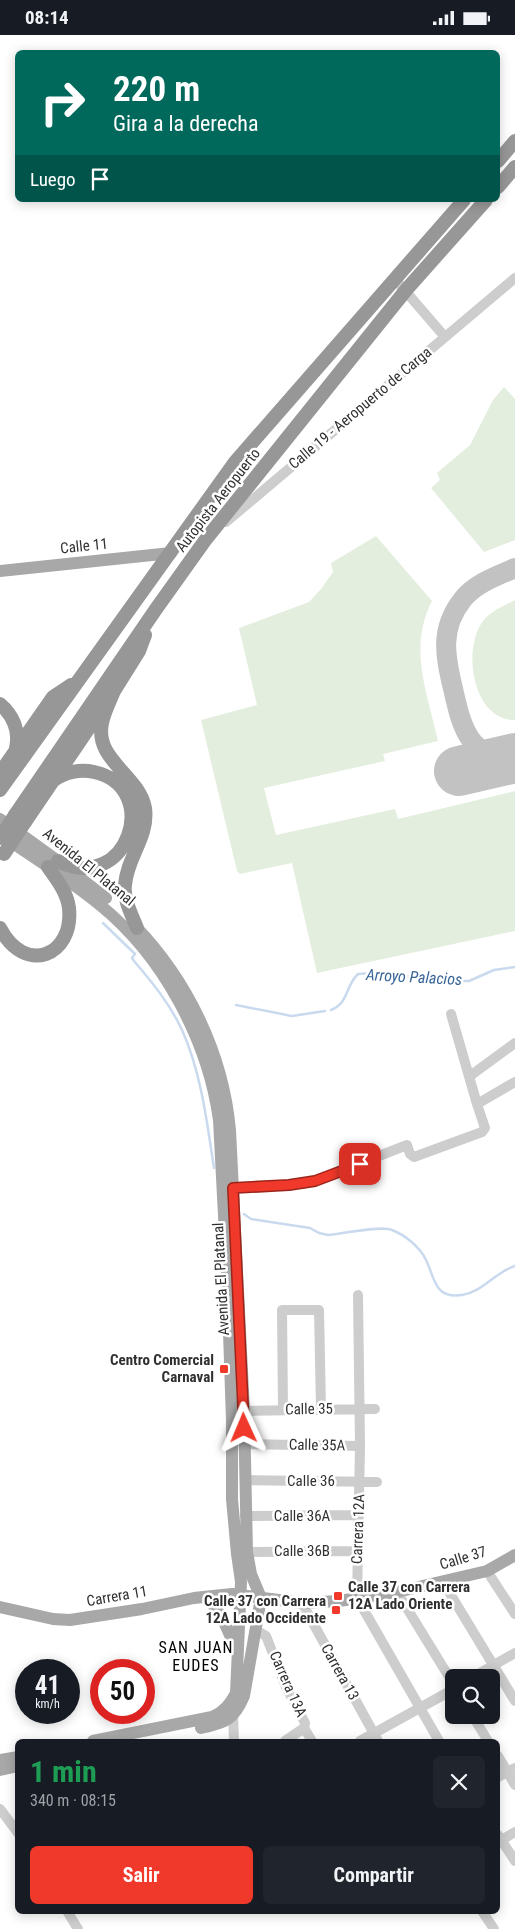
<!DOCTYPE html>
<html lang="es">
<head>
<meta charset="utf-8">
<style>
	body { margin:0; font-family:"Roboto Condensed",sans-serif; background:#20242c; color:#f1f3f6; height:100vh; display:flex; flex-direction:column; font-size:19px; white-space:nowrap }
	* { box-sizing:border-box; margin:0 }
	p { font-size:16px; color:#9ea1a6 }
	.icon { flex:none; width:28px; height:28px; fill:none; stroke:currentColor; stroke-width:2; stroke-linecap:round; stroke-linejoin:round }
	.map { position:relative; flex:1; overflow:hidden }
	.panel { position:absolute; left:15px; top:1704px; width:485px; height:175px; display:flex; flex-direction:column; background:#171b24; border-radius:8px; box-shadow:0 2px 12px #0003 }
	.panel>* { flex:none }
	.banner { position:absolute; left:15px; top:15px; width:485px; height:152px; border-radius:8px; box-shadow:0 2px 12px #0003; background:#00695c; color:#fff; overflow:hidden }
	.buttons { position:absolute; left:445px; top:1634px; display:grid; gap:10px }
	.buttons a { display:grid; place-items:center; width:55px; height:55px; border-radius:8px; background:#171b24; box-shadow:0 2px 12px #0003; font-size:25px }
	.speed { position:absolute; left:15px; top:1624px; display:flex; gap:10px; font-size:25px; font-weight:700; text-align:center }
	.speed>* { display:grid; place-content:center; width:65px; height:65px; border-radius:50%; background:#171b24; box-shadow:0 2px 12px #0003; line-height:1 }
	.speed small { font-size:12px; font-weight:400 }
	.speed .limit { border:8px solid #d22; background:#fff; color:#111 }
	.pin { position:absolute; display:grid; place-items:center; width:42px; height:42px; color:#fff; margin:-21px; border-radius:10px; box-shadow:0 2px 8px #0006 }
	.me { position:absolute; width:55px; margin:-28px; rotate:359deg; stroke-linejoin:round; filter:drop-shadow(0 0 4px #0008) }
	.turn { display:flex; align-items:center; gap:18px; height:105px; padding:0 15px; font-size:22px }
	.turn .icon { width:65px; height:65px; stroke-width:2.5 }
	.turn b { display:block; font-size:35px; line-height:42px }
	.then { display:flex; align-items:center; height:48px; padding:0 15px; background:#0003; gap:10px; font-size:19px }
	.round { display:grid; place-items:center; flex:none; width:52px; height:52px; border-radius:8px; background:#20242c }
	.headline { display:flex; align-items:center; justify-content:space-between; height:85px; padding:0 15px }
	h1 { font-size:30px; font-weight:700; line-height:38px; color:#1e9e55 }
	.button { display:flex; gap:10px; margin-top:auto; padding:10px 15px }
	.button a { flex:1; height:58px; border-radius:8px; background:#f0392a; color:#fff; font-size:20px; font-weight:700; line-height:58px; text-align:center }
	.button a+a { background:#20242c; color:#f1f3f6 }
	.status { display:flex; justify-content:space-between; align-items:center; height:35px; padding:0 25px; background:#171b24; direction:ltr }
	.status svg { height:14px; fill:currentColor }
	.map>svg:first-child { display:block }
	.green { fill:#e4eede }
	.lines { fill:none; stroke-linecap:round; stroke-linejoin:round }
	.stream { stroke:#c9daee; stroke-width:2.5 }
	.taxiway { stroke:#c2c2c2; stroke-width:20 }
	.runway { stroke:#c2c2c2; stroke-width:50 }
	.minor { stroke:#cdcdcd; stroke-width:10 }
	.major { stroke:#a8a8a8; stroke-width:12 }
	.highway { stroke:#979797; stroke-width:14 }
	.highway-bridge { stroke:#979797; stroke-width:14 }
	.route-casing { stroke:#9c251b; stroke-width:12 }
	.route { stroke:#f0392a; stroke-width:9 }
	.poi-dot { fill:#f0392a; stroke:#fff; stroke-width:2 }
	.labels { text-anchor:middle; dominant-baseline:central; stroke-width:5; stroke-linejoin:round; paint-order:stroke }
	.street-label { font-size:15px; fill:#303030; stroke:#fff }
	.poi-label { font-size:15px; font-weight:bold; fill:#303030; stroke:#fff; text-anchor:end }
	.water-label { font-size:16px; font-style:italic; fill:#386498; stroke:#fff }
	.neighbourhood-label { font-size:16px; letter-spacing:1px; fill:#000; stroke:#fff }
</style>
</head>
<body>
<div class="status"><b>08:14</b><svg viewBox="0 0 49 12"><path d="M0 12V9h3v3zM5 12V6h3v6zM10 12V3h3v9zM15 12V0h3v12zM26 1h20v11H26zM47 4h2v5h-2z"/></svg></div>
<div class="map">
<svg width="515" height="1894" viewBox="0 0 515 1894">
	<rect width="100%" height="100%" fill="#fff"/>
	<path class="green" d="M504,352L515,364V505L484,517L431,453L440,445L437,438L470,410L493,365Z
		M376,501L432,566C408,613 427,657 438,706L383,719L385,726L264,753L276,800L395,774L398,784L515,756V896L317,938L292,828L240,839L237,836L201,685L257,670L239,593L309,567L321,554L333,537L331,528Z
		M515,565V685C472,686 462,613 483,586C491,576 504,571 515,565Z"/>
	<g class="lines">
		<path class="stream" d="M103,888L135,919L132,923L134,926C152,947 170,969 182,995C201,1037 207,1087 214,1133
			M236,970L292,981L325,976
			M331,975C349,968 345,951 358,939L373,938L456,946H469L494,935L515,932
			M244,1179L251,1184L310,1193L319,1198L328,1200C342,1199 381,1190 392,1195C405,1200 420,1212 426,1225C435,1243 434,1264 462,1260C483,1257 495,1237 515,1231"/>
		<path class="taxiway" d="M515,533C497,541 476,548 463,564C438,595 446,624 454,658C462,693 470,725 515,722"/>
		<path class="runway" d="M459,736L515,723"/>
		<path class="minor" d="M395,244L445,302
			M226,487L515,243
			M470,1041L515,1008
			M477,1069L515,1047
			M233,1153L289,1150L315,1146L407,1110L410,1119L414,1122L482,1097L485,1093L477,1069L451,979
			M358,1260L360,1411L357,1563L439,1706
			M283,1374L282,1275H319L321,1374
			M244,1376L375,1374
			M244,1409L360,1411
			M245,1445L377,1447
			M245,1481L358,1480
			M247,1517L357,1516
			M487,1536L515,1579
			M443,1547L515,1666
			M397,1557L454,1650
			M302,1568L378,1706
			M256,1595L266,1601L286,1652L305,1688L304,1693L312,1706
			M473,1642L515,1618
			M233,1680L234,1706
			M472,1680L488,1706
			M285,1706L304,1693
			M360,1706L454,1654
			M498,1721L515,1750
			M498,1742L515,1733
			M0,1774L18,1798
			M498,1800L515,1826
			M498,1807L515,1797
			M67,1876L78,1894
			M482,1876L494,1894"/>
		<path class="major" d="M0,536L171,518
			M0,784L58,826L106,863
			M4,802C36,824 70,845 100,870C163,921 208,1005 219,1085L227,1238L232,1386V1464L237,1519L241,1547L236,1658C230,1669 224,1677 212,1682L93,1706
			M135,891C188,946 223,1019 230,1095L244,1376L247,1517L251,1539L261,1563L244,1661C234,1685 225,1688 201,1693
			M207,1562L222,1582L237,1616
			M0,1572L53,1584L70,1585L142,1574L194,1563L232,1559L302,1568L339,1566L397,1557L487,1536L515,1520
			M0,1725L18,1722
			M0,1735L18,1731"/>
		<path class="highway" d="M498,126L515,106
			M498,152L515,132
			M114,656C110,666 104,677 102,688C94,725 139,740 145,773C149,802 127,822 125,850C123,864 132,880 137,893
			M0,669C13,680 20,696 16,713
			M0,738L53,662L71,650
			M54,745C65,737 80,734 94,737C163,752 128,861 58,826
			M0,755L235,427L464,165
			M15,780L156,574L206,504L406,255L486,165
			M25,787L114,656L139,616L145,600
			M0,893C25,941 74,921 69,873C67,857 57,845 48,832"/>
		<path class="highway-bridge" d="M0,803L15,780
			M4,819L25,787"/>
	</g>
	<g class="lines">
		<defs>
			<path id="route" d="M244,1393L233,1153L289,1150L315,1146L360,1129"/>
		</defs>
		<use href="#route" class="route-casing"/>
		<use href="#route" class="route"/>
	</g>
	<g class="poi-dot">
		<rect x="219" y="1329" width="10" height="10" rx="2.5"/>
		<rect x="333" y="1556" width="10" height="10" rx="2.5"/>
		<rect x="331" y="1570" width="10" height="10" rx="2.5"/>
	</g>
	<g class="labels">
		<g class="street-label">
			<text transform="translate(360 373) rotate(-40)">Calle 19 - Aeropuerto de Carga</text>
			<text transform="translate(218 465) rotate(-52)">Autopista Aeropuerto</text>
			<text transform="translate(84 511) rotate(-6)">Calle 11</text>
			<text transform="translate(89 832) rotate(39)">Avenida El Platanal</text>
			<text transform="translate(221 1244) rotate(-93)">Avenida El Platanal</text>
			<text transform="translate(309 1374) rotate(-1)">Calle 35</text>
			<text transform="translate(317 1410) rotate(1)">Calle 35A</text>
			<text x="311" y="1446">Calle 36</text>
			<text x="302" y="1481">Calle 36A</text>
			<text transform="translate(358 1494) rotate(-88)">Carrera 12A</text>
			<text x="302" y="1516">Calle 36B</text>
			<text transform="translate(463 1523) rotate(-17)">Calle 37</text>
			<text transform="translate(117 1561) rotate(-10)">Carrera 11</text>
			<text transform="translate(340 1637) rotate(61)">Carrera 13</text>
			<text transform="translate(288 1649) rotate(66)">Carrera 13A</text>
		</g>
		<g class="poi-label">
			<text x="214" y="1325">Centro Comercial<tspan x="214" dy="17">Carnaval</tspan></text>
			<text x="348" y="1552" text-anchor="start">Calle 37 con Carrera<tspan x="348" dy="17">12A Lado Oriente</tspan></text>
			<text x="326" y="1566">Calle 37 con Carrera<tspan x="326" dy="17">12A Lado Occidente</tspan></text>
		</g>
		<g class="water-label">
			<text transform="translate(414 942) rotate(3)">Arroyo Palacios</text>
		</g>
		<g class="neighbourhood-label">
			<text x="196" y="1612">SAN JUAN<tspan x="196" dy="18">EUDES</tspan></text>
		</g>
	</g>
</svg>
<div class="buttons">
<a><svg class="icon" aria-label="search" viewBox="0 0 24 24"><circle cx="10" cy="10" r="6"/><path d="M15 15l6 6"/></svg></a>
</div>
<div class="speed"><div>41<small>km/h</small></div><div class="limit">50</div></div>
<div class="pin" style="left:360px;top:1129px;background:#d93025"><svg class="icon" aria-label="arrive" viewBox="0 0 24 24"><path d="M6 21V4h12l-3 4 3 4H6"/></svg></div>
<svg class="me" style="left:244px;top:1393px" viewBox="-20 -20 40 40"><path d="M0-17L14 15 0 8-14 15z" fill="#f0392a" stroke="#fff" stroke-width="4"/></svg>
<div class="banner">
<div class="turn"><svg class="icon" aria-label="right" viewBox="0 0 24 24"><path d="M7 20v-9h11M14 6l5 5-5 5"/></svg><div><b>220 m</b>Gira a la derecha</div></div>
<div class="then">Luego<svg class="icon" aria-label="arrive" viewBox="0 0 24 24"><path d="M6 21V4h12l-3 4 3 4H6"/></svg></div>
</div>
<section class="panel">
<div class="headline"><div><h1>1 min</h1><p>340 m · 08:15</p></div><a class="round"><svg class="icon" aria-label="close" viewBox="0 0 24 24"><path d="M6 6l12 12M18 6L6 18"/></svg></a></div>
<div class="button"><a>Salir</a><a>Compartir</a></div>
</section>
</div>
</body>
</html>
